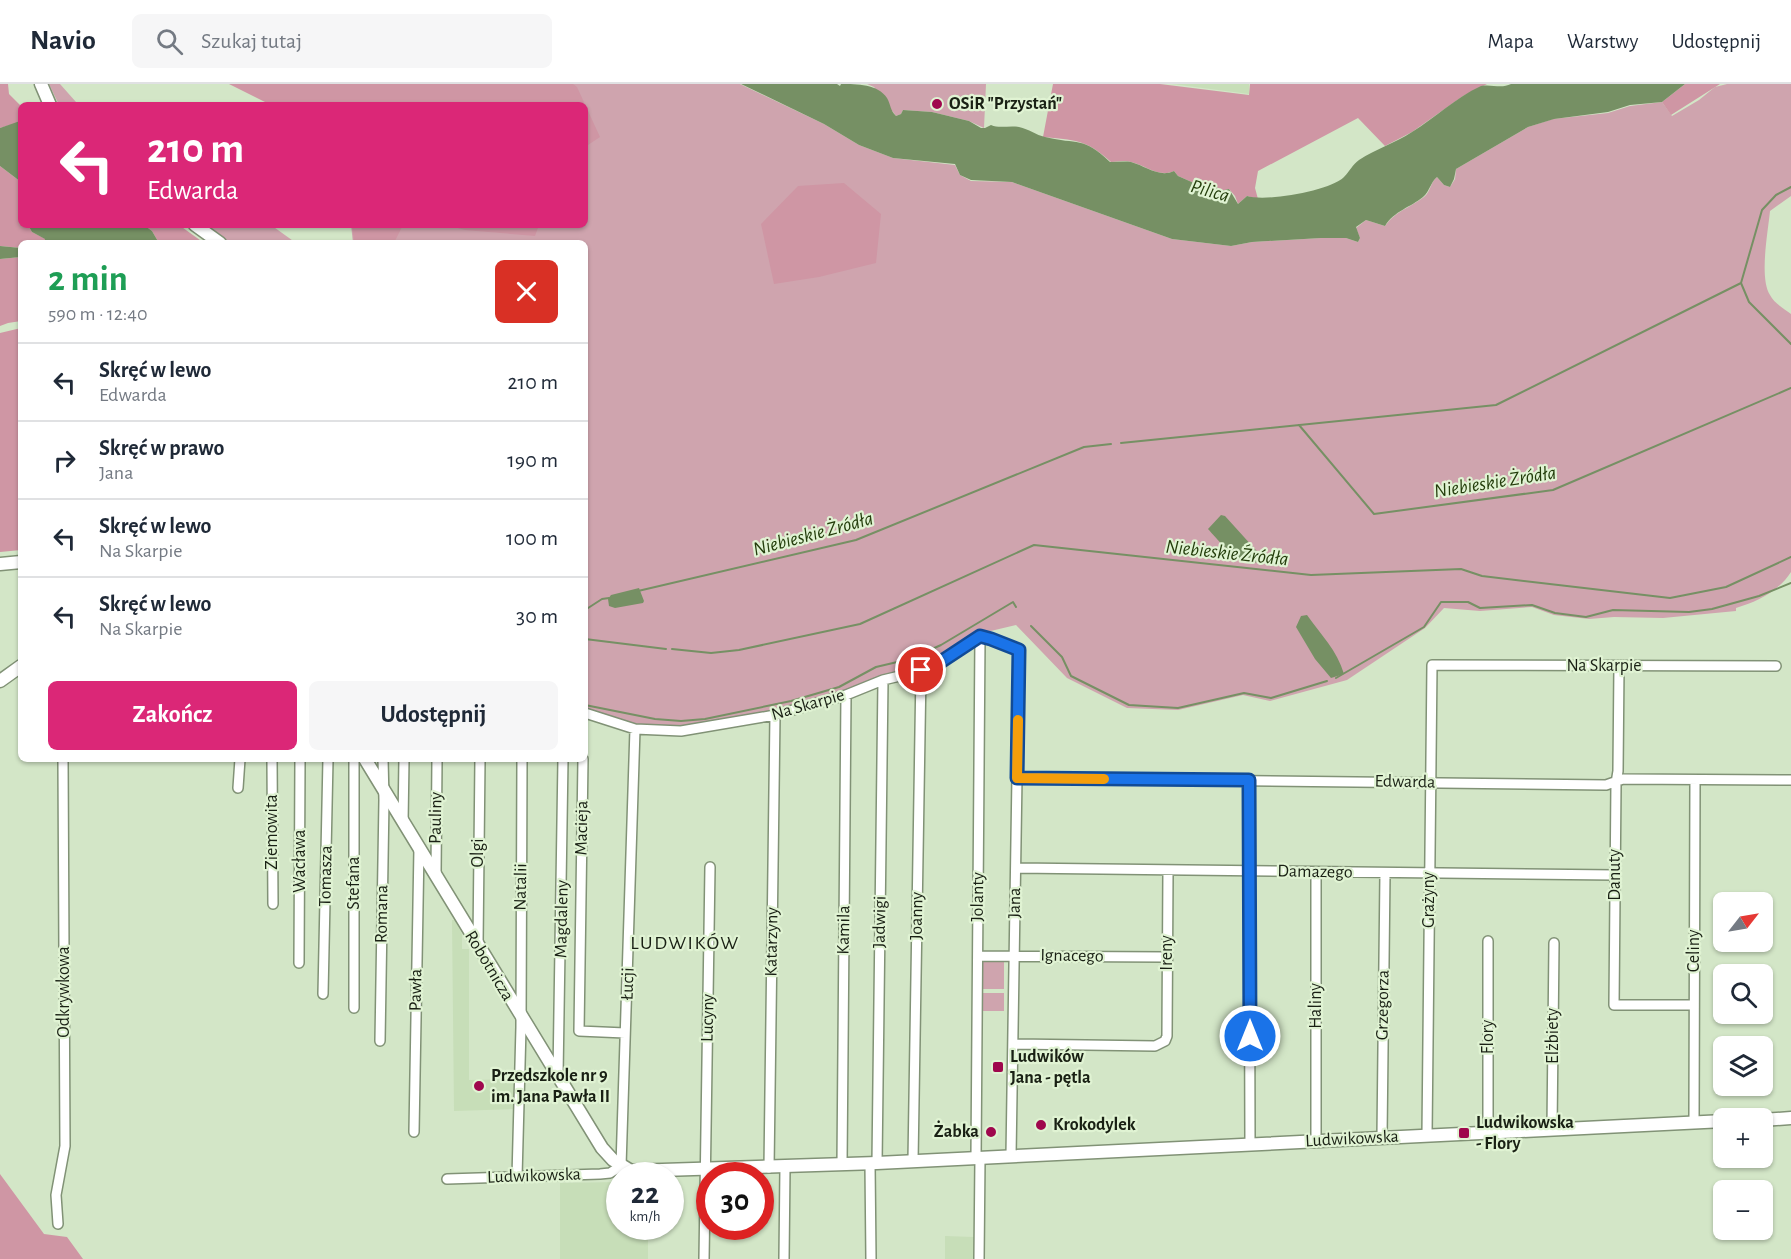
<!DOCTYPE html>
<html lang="pl">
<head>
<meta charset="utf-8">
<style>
	body { margin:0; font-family:"Alegreya Sans",sans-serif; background:#f6f6f7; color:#1f2937; height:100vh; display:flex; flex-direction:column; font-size:22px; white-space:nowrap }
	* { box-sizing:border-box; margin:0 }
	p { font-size:20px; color:#747a83 }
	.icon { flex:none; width:33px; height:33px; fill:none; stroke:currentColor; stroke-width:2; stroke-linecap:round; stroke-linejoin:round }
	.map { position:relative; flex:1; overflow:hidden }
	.panel { position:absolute; left:18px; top:156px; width:570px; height:522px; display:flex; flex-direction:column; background:#fff; border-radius:9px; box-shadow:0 2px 4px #0004 }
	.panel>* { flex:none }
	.hud { position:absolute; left:18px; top:18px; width:570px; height:126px; border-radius:9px; box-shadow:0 2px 4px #0004; background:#db2777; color:#fff; overflow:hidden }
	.needle { width:39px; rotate:59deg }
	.fabs { position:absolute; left:1713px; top:808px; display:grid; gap:12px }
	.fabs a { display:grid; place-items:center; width:60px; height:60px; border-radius:9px; background:#fff; box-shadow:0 2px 4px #0004; font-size:30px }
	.speed { position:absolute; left:606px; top:1078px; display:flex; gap:12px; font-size:30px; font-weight:700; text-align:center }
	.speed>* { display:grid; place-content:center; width:78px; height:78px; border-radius:50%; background:#fff; box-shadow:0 2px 4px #0004; line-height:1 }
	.speed small { font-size:15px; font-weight:400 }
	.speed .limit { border:9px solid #d22; background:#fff; color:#111 }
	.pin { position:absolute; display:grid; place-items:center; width:51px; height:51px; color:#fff; margin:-26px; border:3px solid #fff; border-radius:50%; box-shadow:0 2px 6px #0007 }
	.me { position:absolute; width:66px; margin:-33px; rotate:0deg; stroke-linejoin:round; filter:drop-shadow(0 0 4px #0008) }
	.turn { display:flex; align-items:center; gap:21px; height:126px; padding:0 30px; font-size:27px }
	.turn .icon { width:78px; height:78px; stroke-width:2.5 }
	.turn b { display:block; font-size:42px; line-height:51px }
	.round { display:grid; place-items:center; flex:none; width:63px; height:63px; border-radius:9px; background:#f6f6f7 }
	.headline { display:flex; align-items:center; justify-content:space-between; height:102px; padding:0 30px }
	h1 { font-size:36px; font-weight:600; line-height:45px; color:#1e9e55 }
	.primary-button { display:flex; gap:12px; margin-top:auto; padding:12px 30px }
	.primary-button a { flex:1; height:69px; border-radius:9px; background:#db2777; color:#fff; font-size:24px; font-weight:600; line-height:69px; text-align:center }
	.primary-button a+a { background:#f6f6f7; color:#1f2937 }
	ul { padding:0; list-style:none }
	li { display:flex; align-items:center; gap:18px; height:78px; padding:0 30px; border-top:2px solid #e0e1e3 }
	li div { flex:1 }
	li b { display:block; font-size:22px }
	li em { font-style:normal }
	header { display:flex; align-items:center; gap:36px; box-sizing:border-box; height:84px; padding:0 30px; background:#fff; border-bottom:2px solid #e0e1e3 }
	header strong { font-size:28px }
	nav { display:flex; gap:33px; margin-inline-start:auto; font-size:21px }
	.search { width:420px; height:54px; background:#f6f6f7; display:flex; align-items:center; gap:15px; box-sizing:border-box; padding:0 21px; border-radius:9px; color:#747a83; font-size:22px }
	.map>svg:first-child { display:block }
	.built { fill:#c7deb8 }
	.green { fill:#cfa4ae }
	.forest { fill:#cf96a4 }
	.water { fill:#769064 }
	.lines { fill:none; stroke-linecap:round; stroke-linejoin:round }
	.stream { stroke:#769064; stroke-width:2 }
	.minor-casing { stroke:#819276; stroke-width:12 }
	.tertiary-casing { stroke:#819276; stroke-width:15 }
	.minor { stroke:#fff; stroke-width:9 }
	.tertiary { stroke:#fff; stroke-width:12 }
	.route-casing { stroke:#114b97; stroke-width:15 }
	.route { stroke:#1a73e8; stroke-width:10 }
	.slow { stroke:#f59e0b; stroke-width:10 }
	.poi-dot { fill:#9f074d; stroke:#e0f3d3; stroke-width:2 }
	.labels { text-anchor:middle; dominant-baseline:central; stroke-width:4.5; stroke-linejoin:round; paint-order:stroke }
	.poi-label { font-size:18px; font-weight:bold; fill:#192014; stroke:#e0f3d3; text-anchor:start }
	.street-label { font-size:18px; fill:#192014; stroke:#e0f3d3 }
	.water-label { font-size:20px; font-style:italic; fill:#233d0b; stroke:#e0f3d3 }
	.neighbourhood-label { font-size:20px; letter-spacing:1.5px; fill:#192014; stroke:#e0f3d3 }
</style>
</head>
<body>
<header>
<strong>Navio</strong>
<div class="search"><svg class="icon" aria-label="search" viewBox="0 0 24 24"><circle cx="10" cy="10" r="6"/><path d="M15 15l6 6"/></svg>Szukaj tutaj</div>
<nav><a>Mapa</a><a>Warstwy</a><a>Udostępnij</a></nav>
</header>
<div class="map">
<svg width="1791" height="1175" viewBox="0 0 1791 1175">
	<rect width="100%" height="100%" fill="#d3e6c7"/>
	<path class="built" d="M1172,0H1249V10Z
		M452,836H455L462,850V865H469V996L517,995L516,1025L454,1027Z
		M619,1098L620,1143H635L648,1154V1175H560V1099Z
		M945,1152L974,1153V1175H945Z"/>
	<path class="green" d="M49,0H60L76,18L75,21H59Z
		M229,0H740L824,40L859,61L893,74L955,81L960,91L971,97L1012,98L1172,155L1231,162L1252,158L1321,154H1346L1358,158L1360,154L1356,144L1366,136L1385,142C1394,128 1411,123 1424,113C1431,107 1430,99 1437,93L1444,101L1450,103L1455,95L1456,85L1528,43L1553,35L1608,29L1630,22L1662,18L1672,32L1699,16L1715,3L1727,0H1791V112L1770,127C1768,148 1759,194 1770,211C1774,219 1784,225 1791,230V488C1779,507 1757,518 1736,524V527L1663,534L1614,533L1589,535L1554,531L1532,523L1480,527L1444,524L1425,544L1347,596L1270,617L1243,611L1178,626L1127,624L1067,594L1016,541L978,550L938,577L844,609L771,629L667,645L633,639L585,626V159H353L351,141H585V21Z
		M867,0H986L984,44L969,37L932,28L903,26L901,30L896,32L874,3Z
		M204,141H271L296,159H229Z
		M983,878H1004V905H983Z
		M983,909H1004V927H983Z"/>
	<path class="forest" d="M0,0H8L9,10L21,22V38L0,44Z
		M229,0H573L577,3L600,53L585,63V21H271Z
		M1053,0H1160L1249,11L1250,0H1487L1463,12L1412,48L1385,62L1358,34L1258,87L1255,104L1258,115L1247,112L1238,120L1235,112L1229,105L1221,107L1215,101L1203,103L1178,92L1174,87C1159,94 1145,81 1131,78C1125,76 1117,78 1111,78C1086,55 1074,56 1043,53Z
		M1685,0H1720L1671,31L1662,18Z
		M0,82L21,98V141H28L32,148L46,155L44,159H21V164L0,162Z
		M844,99L881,130L876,179L819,193L774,200L761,140L798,102Z
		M144,141H179L204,159H159L152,147Z
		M352,141H403L394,159H354Z
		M447,141H539L535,152L465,146Z
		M21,173V237L8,239L0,242V175Z
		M21,244V466L0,468V249Z
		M0,1090L44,1150L67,1153L83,1175H0Z"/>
	<path class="water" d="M741,0H837L840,2L841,0C857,0 878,0 887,14C891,21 890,26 896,32L901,30L903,26L932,28L969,37L981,44H985L991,41C1000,45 1009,41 1019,43C1029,45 1036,51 1045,53C1078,61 1083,52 1110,78C1117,78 1125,77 1131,78C1146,82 1159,94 1174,87L1178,92L1203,103L1215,101L1220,107L1229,105L1238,120L1247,112C1266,118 1330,107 1344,93C1350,87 1352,81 1359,76C1376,65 1395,59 1412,48C1435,34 1455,14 1481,2C1492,0 1501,5 1511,0H1685L1662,18L1630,21L1608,28L1554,35L1528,43L1456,85L1454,95L1450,103L1444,101L1437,93C1430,99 1430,107 1423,113C1411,123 1394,127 1385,142L1366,136L1356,143L1360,154L1358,158L1346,154H1321L1252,158L1231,162L1172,155L1012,98L971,96L960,91L955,80L893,74L859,61L824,40Z
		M20,37L21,38V98L0,82V44Z
		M28,141H144L152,147L159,159H44L45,155L32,148Z
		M0,162L21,164V173L0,175Z
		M1221,431L1225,432L1263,474L1262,477C1258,478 1251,480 1247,479C1236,477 1216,454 1208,445Z
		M639,504L644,517L643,519L615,524L609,522L608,515L611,511Z
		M1307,531C1321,551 1337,566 1344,590L1331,594L1315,575L1296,543L1301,532Z"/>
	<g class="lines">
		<path class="stream" d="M1791,103L1776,111L1762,126L1741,199L1749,218L1791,260
			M1299,341L1374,430L1553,406L1791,304
			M1121,359L1496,321L1741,199
			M638,507L856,456L1084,363L1111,360
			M585,526L602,515L609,514
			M1031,542L1062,573L1071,592L1129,621L1178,624L1244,609L1271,614L1327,597
			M585,555L666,565
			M672,565L711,569L739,566L860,540L1034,461L1311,491L1461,485L1482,492L1670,514L1726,503L1791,473
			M1336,594L1424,543L1441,518H1468L1480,524L1532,521L1555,529L1586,533L1613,526L1689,528L1712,525L1759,512L1791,499
			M585,621L655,635L681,637L705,635L791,617L839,603L876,583L910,575L941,561L1013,518L1016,523"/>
		<defs>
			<path id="minor" d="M1619,582L1618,687L1616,699L1614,921H1694
				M585,629L635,645L681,647L775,631L846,611L883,596L921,587L939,579L980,553L991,555L1019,566L1011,1072
				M272,675L273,820
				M583,675L579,947L625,949
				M1017,694L1606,701L1623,695L1791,696
				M1249,696L1250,1060
				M238,704L240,675
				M403,739L404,675
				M1016,784L1615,791
				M436,790L437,675
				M1488,857V1048
				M478,859L480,675
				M978,872L1167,873
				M299,879L300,675
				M323,910L328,675
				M354,924V675
				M380,957L384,716L383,675
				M1013,960L1155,962L1165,957L1167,952L1168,787
				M558,991L563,675
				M1694,1038L1695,696
				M1552,1045L1554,859
				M414,1048L419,764
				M1427,1051L1432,581L1776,582
				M1382,1053L1385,789
				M1316,1057V788
				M976,1074L980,553
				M913,1077L921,587
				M877,1079L883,596
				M870,1080L871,1175
				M842,1081L846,611
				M769,1084L775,631
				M517,1093L521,943L522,675
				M447,1095L600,1090L610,1089L621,1082L635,645
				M58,1140L56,1111L65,1062L63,675
				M704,1175L710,783
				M784,1175L785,1083
				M979,1175L980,1074"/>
			<path id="tertiary" d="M41,0L50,21
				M195,141L220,159
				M0,480L21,478
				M0,597L21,582
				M365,675L602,1064L613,1076L631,1087L877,1079L1724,1037
				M1762,1036L1791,1034"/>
		</defs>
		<use href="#minor" class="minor-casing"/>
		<use href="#tertiary" class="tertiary-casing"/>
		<use href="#minor" class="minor"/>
		<use href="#tertiary" class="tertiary"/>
	</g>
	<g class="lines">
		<defs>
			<path id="route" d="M921,586L939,579L980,552L991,555L1019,566L1017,694L1249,696L1250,952"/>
		</defs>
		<use href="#route" class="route-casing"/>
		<use href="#route" class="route"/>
		<path class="slow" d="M1018,636L1017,694L1104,695"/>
	</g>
	<g class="poi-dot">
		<circle cx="937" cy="20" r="6"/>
		<rect x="992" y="977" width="12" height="12" rx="3"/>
		<circle cx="479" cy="1002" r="6"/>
		<circle cx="1041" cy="1041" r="6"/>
		<circle cx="991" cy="1048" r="6"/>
		<rect x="1458" y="1043" width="12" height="12" rx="3"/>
	</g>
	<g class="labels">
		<g class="poi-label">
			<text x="949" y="20">OSiR "Przystań"</text>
			<text x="1010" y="973">Ludwików<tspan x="1010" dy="21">Jana - pętla</tspan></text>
			<text x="491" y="992">Przedszkole nr 9<tspan x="491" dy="21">im. Jana Pawła II</tspan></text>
			<text x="1476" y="1039">Ludwikowska<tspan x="1476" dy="21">- Flory</tspan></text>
			<text x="1053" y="1041">Krokodylek</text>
			<text x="979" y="1048" text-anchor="end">Żabka</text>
		</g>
		<g class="street-label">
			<text x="1604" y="582">Na Skarpie</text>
			<text transform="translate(808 621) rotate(-16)">Na Skarpie</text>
			<text transform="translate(1405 698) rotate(1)">Edwarda</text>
			<text transform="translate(436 734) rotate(-89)">Pauliny</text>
			<text transform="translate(582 744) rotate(-89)">Macieja</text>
			<text transform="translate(272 748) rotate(-90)">Ziemowita</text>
			<text transform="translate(478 769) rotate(-90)">Olgi</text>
			<text transform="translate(300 777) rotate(-90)">Wacława</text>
			<text transform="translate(1315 788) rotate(1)">Damazego</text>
			<text transform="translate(1615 791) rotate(-90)">Danuty</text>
			<text transform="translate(326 792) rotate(-89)">Tomasza</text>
			<text transform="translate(354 799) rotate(-90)">Stefana</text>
			<text transform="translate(521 803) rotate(-89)">Natalii</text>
			<text transform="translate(978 813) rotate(-89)">Jolanty</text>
			<text transform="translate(1429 816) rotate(-90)">Grażyny</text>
			<text transform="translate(1015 819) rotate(-89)">Jana</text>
			<text transform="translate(382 830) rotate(-89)">Romana</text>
			<text transform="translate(917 832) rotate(-89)">Joanny</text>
			<text transform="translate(562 835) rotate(-89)">Magdaleny</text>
			<text transform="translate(880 838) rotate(-89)">Jadwigi</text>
			<text transform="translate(844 846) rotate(-89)">Kamila</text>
			<text transform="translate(772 858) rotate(-89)">Katarzyny</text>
			<text transform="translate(1694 867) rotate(-90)">Celiny</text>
			<text transform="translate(1167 869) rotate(-90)">Ireny</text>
			<text transform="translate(1072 872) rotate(1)">Ignacego</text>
			<text transform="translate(489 882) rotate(59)">Robotnicza</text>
			<text transform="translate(628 900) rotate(-88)">Łucji</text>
			<text transform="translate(416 906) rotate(-89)">Pawła</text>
			<text transform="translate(64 908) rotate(-90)">Odkrywkowa</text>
			<text transform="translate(1383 921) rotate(-89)">Grzegorza</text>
			<text transform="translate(1316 922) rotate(-90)">Haliny</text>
			<text transform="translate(708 934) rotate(-89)">Lucyny</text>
			<text transform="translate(1553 952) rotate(-90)">Elżbiety</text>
			<text transform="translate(1488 953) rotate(-90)">Flory</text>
			<text transform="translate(1352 1055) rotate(-3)">Ludwikowska</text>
			<text transform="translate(534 1092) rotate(-2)">Ludwikowska</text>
		</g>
		<g class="water-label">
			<text transform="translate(1210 107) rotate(16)">Pilica</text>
			<text transform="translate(1495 398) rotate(-9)">Niebieskie Żródła</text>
			<text transform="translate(813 450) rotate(-15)">Niebieskie Żródła</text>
			<text transform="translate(1227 469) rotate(6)">Niebieskie Źródła</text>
		</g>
		<g class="neighbourhood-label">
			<text x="685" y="859">LUDWIKÓW</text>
		</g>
	</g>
</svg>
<div class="fabs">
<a><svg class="needle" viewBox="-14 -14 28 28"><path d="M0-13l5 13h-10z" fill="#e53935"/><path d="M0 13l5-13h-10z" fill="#747a83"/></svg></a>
<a><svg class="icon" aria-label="search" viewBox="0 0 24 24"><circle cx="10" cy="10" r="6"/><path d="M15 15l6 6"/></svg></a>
<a><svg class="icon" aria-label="layers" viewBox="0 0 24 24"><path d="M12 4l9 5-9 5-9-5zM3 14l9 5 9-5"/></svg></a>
<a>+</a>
<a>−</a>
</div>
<div class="speed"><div>22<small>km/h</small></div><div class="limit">30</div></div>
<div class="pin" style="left:921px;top:586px;background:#d93025"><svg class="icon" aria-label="arrive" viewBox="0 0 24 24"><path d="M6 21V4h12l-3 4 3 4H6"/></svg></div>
<svg class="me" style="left:1250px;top:952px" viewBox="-20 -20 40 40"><circle r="17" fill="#1a73e8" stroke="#fff" stroke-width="3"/><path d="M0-11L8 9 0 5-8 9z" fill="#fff"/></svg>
<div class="hud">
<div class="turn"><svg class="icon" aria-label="left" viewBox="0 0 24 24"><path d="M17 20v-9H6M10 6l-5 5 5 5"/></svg><div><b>210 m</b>Edwarda</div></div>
</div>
<section class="panel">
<div class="headline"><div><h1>2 min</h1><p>590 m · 12:40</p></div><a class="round" style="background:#d93025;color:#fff"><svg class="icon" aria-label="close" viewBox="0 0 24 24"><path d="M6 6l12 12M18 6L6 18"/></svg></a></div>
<ul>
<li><svg class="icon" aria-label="left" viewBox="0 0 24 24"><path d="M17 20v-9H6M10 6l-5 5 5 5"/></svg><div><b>Skręć w lewo</b><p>Edwarda</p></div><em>210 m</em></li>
<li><svg class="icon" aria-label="right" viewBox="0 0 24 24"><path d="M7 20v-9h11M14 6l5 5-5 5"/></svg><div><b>Skręć w prawo</b><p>Jana</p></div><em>190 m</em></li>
<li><svg class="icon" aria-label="left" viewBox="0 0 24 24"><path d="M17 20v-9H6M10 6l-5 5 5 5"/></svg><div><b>Skręć w lewo</b><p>Na Skarpie</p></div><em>100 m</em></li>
<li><svg class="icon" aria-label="left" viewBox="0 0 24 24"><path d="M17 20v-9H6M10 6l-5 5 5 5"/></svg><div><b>Skręć w lewo</b><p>Na Skarpie</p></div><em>30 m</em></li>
</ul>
<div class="primary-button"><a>Zakończ</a><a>Udostępnij</a></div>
</section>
</div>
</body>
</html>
